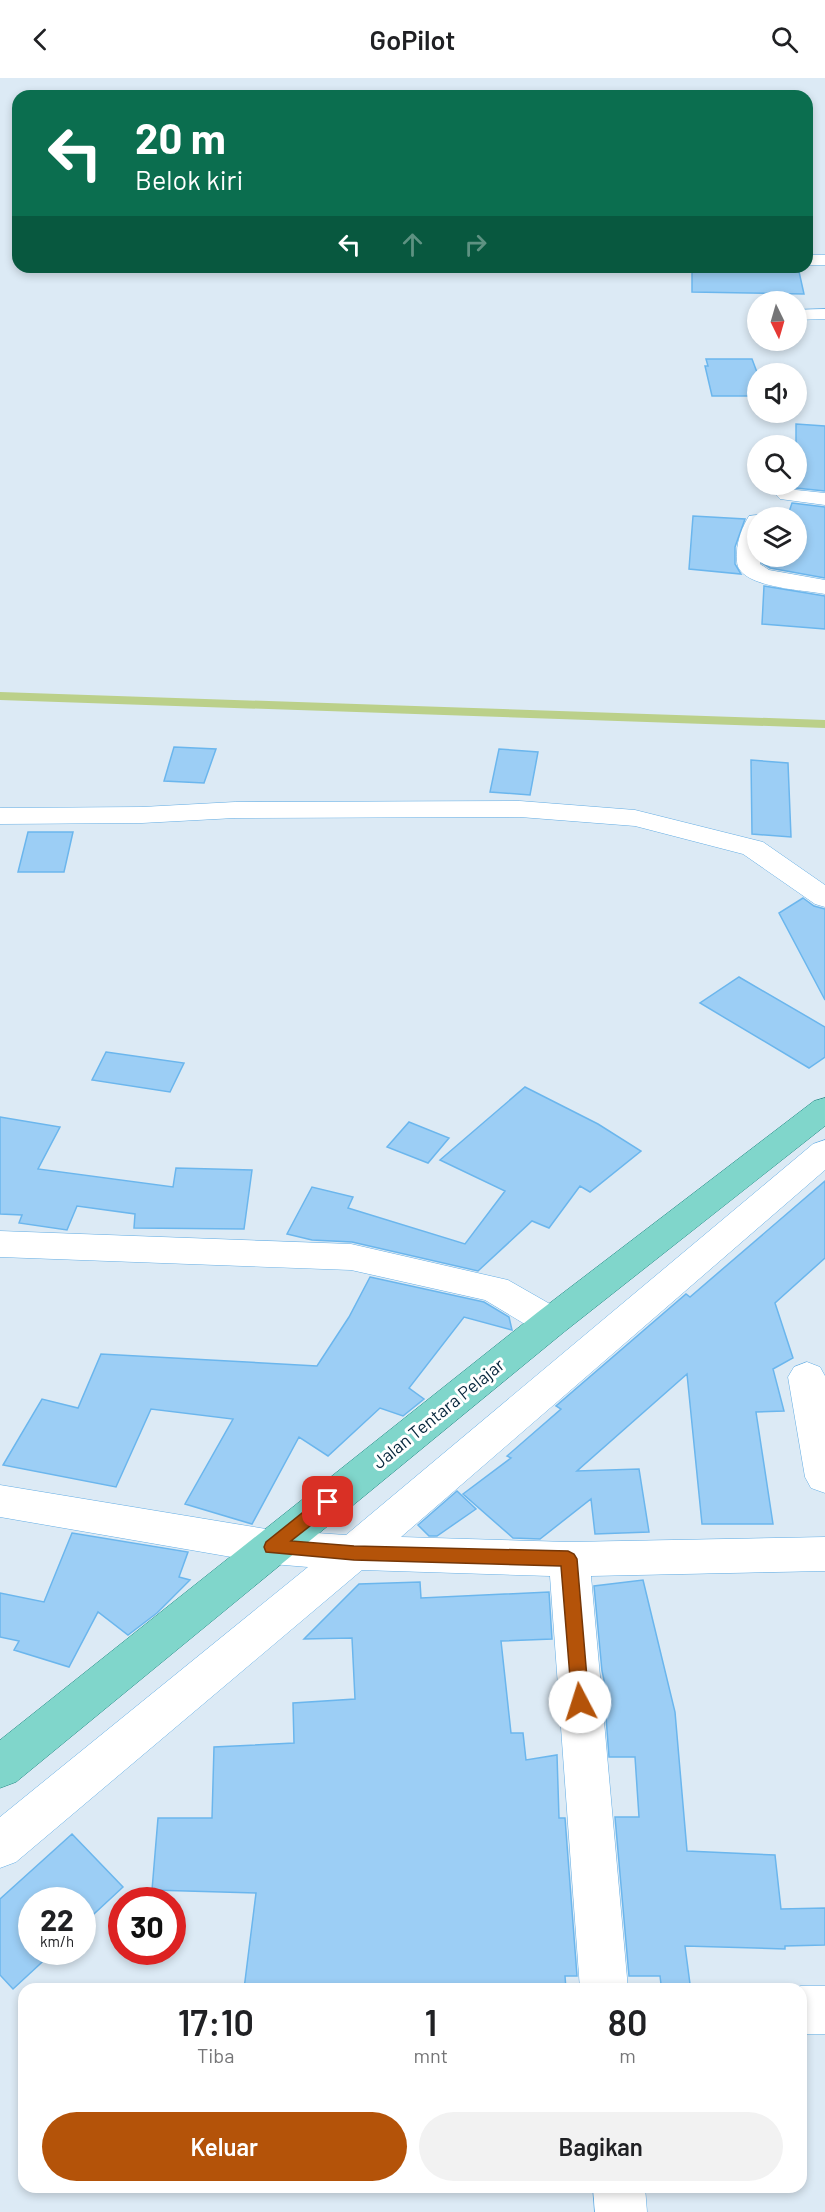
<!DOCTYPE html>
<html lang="id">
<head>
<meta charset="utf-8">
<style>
	body { margin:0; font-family:Barlow,sans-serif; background:#f2f2f2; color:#202124; height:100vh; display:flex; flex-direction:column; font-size:22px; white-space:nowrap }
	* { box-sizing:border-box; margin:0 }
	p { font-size:20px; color:#757577 }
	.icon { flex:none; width:33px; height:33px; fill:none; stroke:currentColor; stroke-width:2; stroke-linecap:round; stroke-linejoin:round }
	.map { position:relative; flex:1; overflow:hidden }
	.panel { position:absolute; left:18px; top:1905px; width:789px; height:210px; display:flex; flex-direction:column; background:#fff; border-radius:18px; box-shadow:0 3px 9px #0003 }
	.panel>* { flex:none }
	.top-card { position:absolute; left:12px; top:12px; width:801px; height:183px; border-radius:18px; box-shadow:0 3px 9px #0003; background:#0b6e4f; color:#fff; overflow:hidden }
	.needle { width:39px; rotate:175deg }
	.tools { position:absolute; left:747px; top:213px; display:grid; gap:12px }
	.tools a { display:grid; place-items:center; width:60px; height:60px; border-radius:50%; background:#fff; box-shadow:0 3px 9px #0003; font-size:30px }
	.speed { position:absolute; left:18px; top:1809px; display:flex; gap:12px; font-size:30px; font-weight:700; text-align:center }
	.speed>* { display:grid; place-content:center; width:78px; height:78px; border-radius:50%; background:#fff; box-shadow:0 3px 9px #0003; line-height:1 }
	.speed small { font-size:15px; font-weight:400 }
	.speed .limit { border:9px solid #d22; background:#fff; color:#111 }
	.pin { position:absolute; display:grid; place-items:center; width:51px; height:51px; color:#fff; margin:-26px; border-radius:12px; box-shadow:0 3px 9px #0006 }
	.me { position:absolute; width:66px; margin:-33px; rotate:355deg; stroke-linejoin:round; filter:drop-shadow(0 0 4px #0008) }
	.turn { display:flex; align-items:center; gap:21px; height:126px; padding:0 24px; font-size:27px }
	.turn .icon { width:78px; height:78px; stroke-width:2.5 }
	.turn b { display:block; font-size:42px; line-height:51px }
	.lanes { display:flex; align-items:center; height:57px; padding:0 24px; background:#0003; justify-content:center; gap:30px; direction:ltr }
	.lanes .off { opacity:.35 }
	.eta { display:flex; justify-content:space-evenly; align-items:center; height:102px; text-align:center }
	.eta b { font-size:36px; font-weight:600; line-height:42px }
	.primary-button { display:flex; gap:12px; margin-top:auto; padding:12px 24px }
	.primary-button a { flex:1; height:69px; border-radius:36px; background:#b45309; color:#fff; font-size:24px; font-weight:600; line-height:69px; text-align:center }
	.primary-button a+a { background:#f2f2f2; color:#202124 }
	header { display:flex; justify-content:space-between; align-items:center; height:78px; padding:0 24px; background:#fff; font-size:27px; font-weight:600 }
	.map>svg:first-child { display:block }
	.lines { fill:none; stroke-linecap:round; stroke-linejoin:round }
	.stream { stroke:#bbd08a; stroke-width:8 }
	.building { fill:#9ccef5; stroke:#6bb6ed; stroke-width:1.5 }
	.minor-casing { stroke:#63ade4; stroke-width:1 }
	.major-casing { stroke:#1f8783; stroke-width:1 }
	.minor { fill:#fff; fill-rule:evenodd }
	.major { fill:#80d6cb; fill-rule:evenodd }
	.route { fill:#b45309; stroke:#753606; stroke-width:1.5 }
	.labels { text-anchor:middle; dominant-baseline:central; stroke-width:6; stroke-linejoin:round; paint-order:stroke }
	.street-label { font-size:18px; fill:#06263c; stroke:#fff }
</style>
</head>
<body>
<header><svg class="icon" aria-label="back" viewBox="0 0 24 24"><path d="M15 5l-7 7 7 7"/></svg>GoPilot<svg class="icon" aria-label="search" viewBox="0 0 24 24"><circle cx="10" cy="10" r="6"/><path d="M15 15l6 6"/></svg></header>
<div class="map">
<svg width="825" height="2134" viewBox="0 0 825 2134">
	<rect width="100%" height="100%" fill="#dceaf5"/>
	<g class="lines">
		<path class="stream" d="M0,618L825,646"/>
	</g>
	<path class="building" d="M692,189H798L804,216L692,214Z
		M706,281H752L758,297V318H712L705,288H708Z
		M796,346L825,348V413L796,410Z
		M792,425L825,429V500L770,490L762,485V478H796V440H787Z
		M693,438L745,441L735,469V486L741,496L689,491Z
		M764,508L825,518V551L762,546Z
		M174,669L216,671L204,705L164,703Z
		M499,671L538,674L530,717L490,714Z
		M751,682L788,685L791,759L752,756Z
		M28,754H73L64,794H18Z
		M803,820L814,828L825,831V922L779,835Z
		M739,899L825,949V979L809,990L700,925Z
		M106,974L184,985L170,1014L92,1002Z
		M525,1009L598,1046L641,1073L590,1114L580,1108L549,1150L532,1143L478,1193L352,1164L312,1162L287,1156L312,1109L353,1119L348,1130L465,1166L505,1113L440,1082Z
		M0,1039L60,1049L38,1091L173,1109L176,1090L252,1092L244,1151L134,1150L135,1136L77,1128L67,1152L19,1145L22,1137L0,1136Z
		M409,1044L449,1060L428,1085L387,1069Z
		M825,1103V1180L775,1225L793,1280L773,1291L784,1333L756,1334L773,1446H702L687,1296L577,1393L639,1391L649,1454L595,1456L591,1421L540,1461L513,1460L463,1416L511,1380L507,1378L561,1331L556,1328L686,1216L690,1219Z
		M370,1199L484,1224L509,1239L512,1252L464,1239L409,1310L424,1321L403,1338L380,1330L328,1378L299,1359L252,1446L185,1426L233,1341L151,1331L116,1409L3,1387L42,1321L78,1330L101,1276L317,1288L349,1239Z
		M457,1413L476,1431L437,1458H429L418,1447Z
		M72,1455L188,1474L179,1499L190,1502L157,1535L128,1557L98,1534L69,1589L14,1572L19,1563L0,1559V1515L44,1524Z
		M643,1502L675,1634L687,1773L775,1777L781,1831L825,1830V1867L785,1868V1871L685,1868L690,1906H661L660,1898H629L615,1739H639L635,1679H609L605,1625H609L602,1593L594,1508Z
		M420,1504L421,1520L549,1514L552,1561L501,1563L511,1655H523L526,1682L557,1677L559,1740H565L577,1898H565L566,1911H244L256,1815L152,1812L158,1740H212L214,1669L294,1665L293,1625L355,1621L352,1560L304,1561L359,1506Z
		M72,1756L123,1809L82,1847V1822H32V1874H53L13,1911L0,1897V1821Z"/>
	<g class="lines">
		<defs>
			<path id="minor" d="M807,177H825V187H807Z
				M825,231V241L796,242V232Z
				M787,411L825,415V427L780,421L776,417L780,413Z
				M757,437L765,440H758V478H760V486L769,492L825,502V516C804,512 753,510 740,492C736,487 737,480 737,474C737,463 743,447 749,438Z
				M520,723L635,732L763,764L825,807V829L815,826L743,776L635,748L520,739L235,740L142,745L0,746V730L142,729L235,724Z
				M825,1062V1092L401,1459L569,1464L825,1459V1493L591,1498L628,1911H580L550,1498L362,1492L16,1784L0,1790V1739L308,1489L272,1486L0,1439V1407L272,1452L346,1457L813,1066Z
				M0,1153L351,1166L508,1202L564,1234L569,1244L564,1254L551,1258L538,1254L485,1222L351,1192L0,1179Z
				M807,1284L820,1289L825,1298V1415L811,1410L805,1399L788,1299L794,1289Z
				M801,1908H825V1956H801V1911H793Z
				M593,2109H645L647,2134H595Z"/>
			<path id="major" d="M825,1020V1048L564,1254L16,1704L0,1710V1662L538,1234L814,1023Z"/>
		</defs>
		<use href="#minor" class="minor-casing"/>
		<use href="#major" class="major-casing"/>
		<use href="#minor" class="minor"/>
		<use href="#major" class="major"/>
	</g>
	<path class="route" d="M328,1417L334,1419L336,1424L334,1429L291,1463L354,1468L568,1473L574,1476L577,1481L589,1624L587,1630L580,1632L574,1630L572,1624L561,1488L354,1482L266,1474L264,1469L266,1464L322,1419Z"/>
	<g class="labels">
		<g class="street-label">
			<text transform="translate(438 1335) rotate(-39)">Jalan Tentara Pelajar</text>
		</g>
	</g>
</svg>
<div class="tools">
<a><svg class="needle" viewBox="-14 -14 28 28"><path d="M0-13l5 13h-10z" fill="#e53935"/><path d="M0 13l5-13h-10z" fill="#757577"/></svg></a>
<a><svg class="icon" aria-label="sound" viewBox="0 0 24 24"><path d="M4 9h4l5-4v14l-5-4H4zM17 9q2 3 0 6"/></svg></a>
<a><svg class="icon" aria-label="search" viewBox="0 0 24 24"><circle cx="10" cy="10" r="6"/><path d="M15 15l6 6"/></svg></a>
<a><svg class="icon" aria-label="layers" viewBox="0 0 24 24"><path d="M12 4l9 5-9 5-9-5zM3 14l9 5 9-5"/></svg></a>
</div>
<div class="speed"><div>22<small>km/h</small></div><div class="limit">30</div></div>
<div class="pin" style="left:328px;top:1424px;background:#d93025"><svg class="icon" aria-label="arrive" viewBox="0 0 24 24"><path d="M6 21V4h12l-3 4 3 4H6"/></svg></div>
<svg class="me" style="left:580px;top:1624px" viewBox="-20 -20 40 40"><circle r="19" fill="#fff"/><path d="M0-13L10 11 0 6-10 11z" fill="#b45309"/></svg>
<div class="top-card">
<div class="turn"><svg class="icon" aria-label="left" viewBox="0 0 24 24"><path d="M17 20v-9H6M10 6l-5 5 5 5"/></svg><div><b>20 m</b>Belok kiri</div></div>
<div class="lanes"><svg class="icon" aria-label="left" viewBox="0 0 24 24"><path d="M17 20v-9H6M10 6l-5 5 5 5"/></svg><svg class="icon off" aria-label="ahead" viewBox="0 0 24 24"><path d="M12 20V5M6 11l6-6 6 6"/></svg><svg class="icon off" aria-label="right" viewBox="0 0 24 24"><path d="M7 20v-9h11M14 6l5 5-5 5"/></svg></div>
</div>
<section class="panel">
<div class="eta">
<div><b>17:10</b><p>Tiba</p></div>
<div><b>1</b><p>mnt</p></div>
<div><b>80</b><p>m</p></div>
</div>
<div class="primary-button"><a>Keluar</a><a>Bagikan</a></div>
</section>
</div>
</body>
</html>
